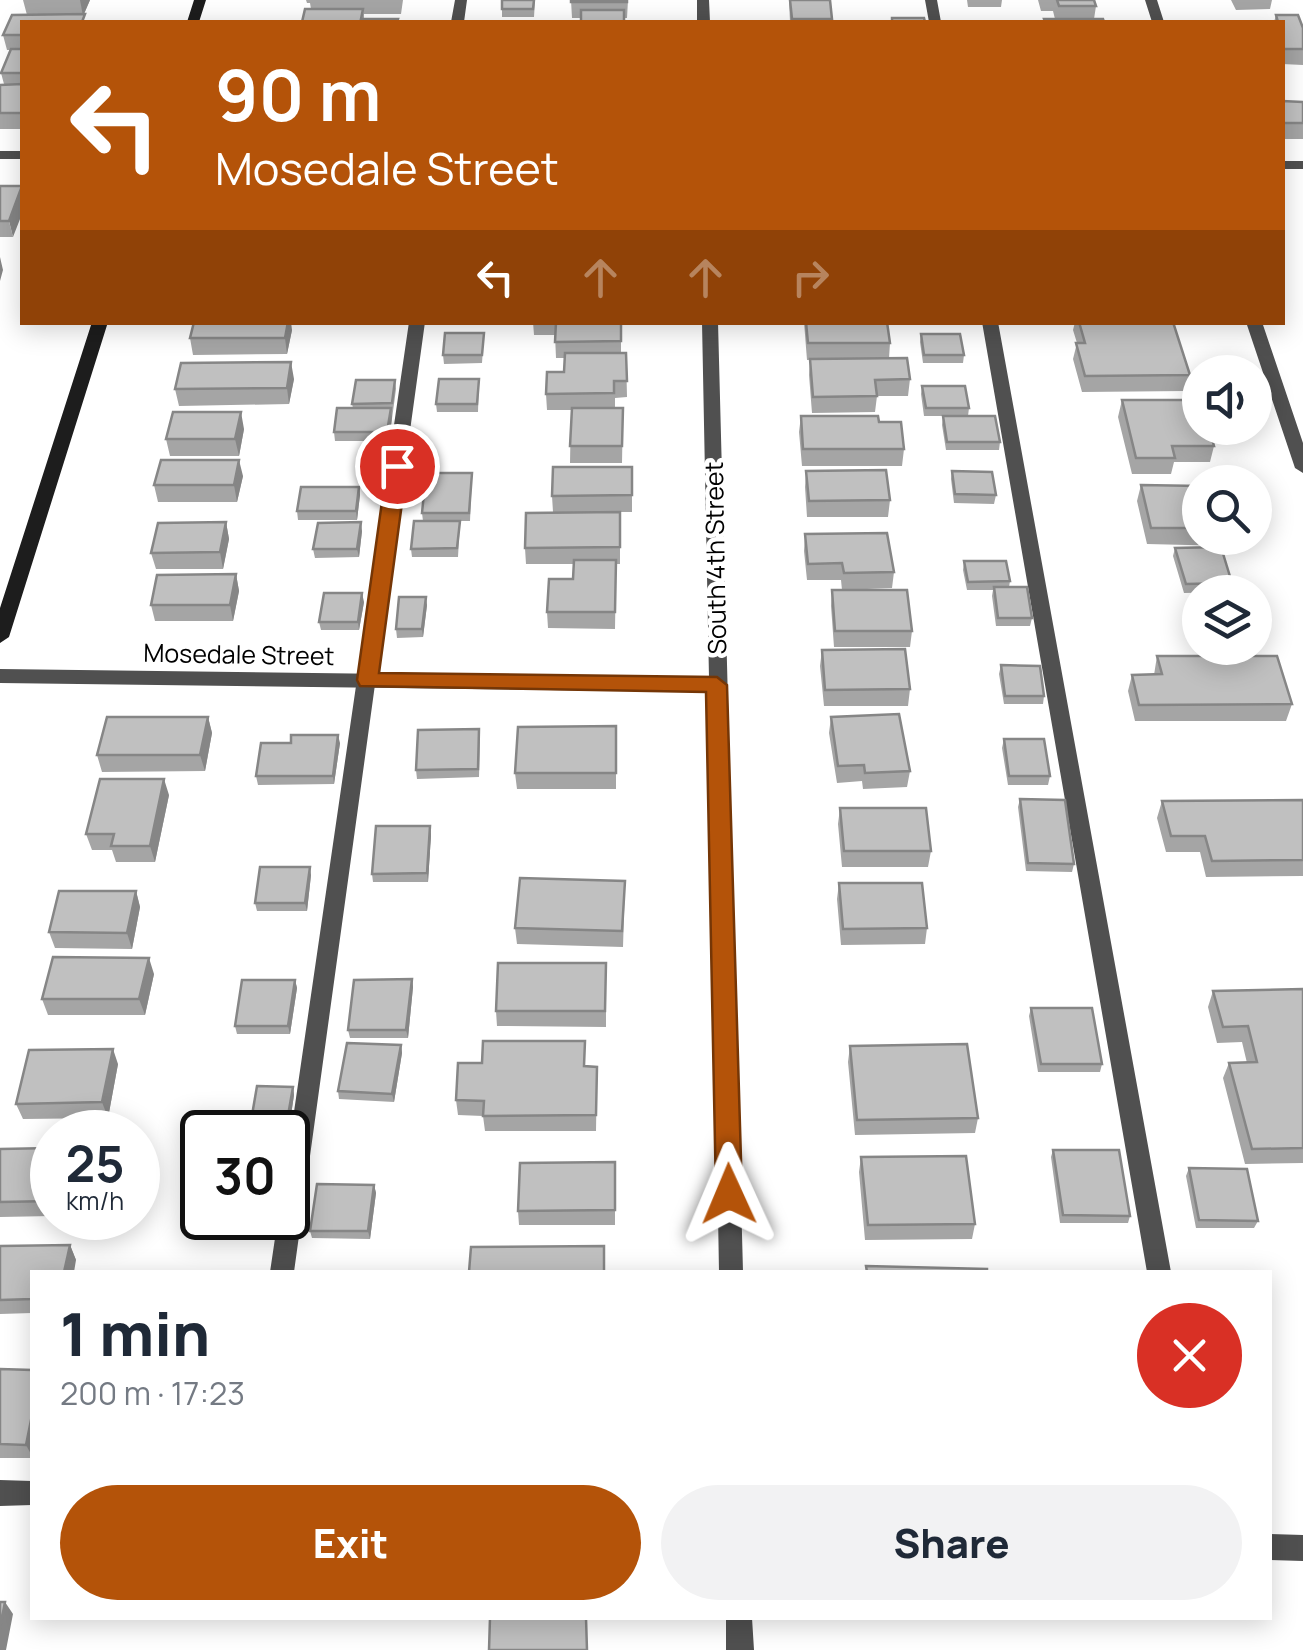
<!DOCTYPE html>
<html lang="en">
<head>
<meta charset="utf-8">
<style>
	body { margin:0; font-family:Manrope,sans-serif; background:#f2f2f3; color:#1f2937; height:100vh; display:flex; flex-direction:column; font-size:38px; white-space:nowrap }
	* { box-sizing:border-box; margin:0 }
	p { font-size:32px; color:#747a83 }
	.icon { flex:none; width:55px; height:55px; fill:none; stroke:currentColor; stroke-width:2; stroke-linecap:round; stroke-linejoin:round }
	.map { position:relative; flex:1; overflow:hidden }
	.sheet { position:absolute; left:30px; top:1270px; width:1242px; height:350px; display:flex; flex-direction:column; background:#fff; border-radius:0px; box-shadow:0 5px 25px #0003 }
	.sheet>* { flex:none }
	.top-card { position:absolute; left:20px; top:20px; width:1265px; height:305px; border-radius:0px; box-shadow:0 5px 25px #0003; background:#b45309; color:#fff; overflow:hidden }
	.buttons { position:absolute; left:1182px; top:355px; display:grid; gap:20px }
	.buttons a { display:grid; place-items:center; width:90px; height:90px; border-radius:50%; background:#fff; box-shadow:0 5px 25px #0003; font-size:50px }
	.speed { position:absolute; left:30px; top:1110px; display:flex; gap:20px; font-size:50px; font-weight:700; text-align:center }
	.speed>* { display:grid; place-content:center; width:130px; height:130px; border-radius:50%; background:#fff; box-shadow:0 5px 25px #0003; line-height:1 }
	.speed small { font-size:25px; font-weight:400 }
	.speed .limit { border:5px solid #111; border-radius:15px; background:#fff; color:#111 }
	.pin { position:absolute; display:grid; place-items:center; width:85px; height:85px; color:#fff; margin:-42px; border:5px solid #fff; border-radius:50%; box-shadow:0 2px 10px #0007 }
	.me { position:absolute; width:110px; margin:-55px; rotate:359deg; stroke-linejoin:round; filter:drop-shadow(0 0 8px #0008) }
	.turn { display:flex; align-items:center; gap:35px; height:210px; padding:0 30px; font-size:45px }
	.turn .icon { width:130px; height:130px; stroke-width:2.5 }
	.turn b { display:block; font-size:70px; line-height:85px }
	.lanes { display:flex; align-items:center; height:95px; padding:0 30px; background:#0003; justify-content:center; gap:50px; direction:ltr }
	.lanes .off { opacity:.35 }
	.round { display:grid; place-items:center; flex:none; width:105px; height:105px; border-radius:52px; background:#f2f2f3 }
	.headline { display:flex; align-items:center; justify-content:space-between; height:170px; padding:0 30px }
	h1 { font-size:60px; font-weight:800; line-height:75px }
	.primary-button { display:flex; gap:20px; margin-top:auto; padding:20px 30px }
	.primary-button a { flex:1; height:115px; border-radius:60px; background:#b45309; color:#fff; font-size:40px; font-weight:800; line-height:115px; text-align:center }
	.primary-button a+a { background:#f2f2f3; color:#1f2937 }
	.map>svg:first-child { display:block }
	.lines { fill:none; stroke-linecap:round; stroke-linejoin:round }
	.lane { fill:#505050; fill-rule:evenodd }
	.street { fill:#505050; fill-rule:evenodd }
	.secondary { fill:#1d1d1d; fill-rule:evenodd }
	.wall { fill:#a5a5a5 }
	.shaded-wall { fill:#868686 }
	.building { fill:#c0c0c0; stroke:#868686; stroke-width:2.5 }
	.route { fill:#b45309; stroke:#753606; stroke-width:2.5 }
	.labels { text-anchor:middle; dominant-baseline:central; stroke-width:9; stroke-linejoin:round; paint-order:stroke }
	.street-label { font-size:25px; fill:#000; stroke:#fff }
</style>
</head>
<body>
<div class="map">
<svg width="1303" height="1650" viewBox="0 0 1303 1650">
	<rect width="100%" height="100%" fill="#fff"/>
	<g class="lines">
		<path class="lane" d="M455,0H467L464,22H451Z
			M925,0H937L941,22H929Z
			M409,322H425L294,1272H270L278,1218H288V1153Z
			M982,322H998L1171,1272H1147Z
			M0,1480L32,1481V1505L0,1506Z"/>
		<path class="street" d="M697,0H709L710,22H697Z
			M1145,0H1157L1164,22H1152Z
			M0,151H22V159H0Z
			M1282,161H1303V169H1282Z
			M702,322H718L743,1272H719L709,692L0,683V669L709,678Z
			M1246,322H1262L1303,443V473L1295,468Z
			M1270,1534L1303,1535V1561L1270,1560Z
			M726,1618H752L754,1650H726Z"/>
		<path class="secondary" d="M194,0H206L199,22H187Z
			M92,322H108L9,637L0,643V608Z"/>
	</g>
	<path class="wall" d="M23,0H90L84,14L22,22V129H0V85L4,84L1,73L10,50H7L3,35L27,15Z
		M306,0H403L401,14H364V19H398V22H302L311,9L310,3H307Z
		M502,0H535L534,17H502Z
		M571,0H628L627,18H572Z
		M789,0H830L832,22H790Z
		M967,0H1002L1001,7H968Z
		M1038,0H1094L1096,6L1094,19L1104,22H1044V19H1055L1053,11H1041Z
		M1231,0H1272L1270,9L1236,10Z
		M1276,15L1303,28V65L1282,64V22H1274Z
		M1282,101L1303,102V139H1282Z
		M0,186L13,237H0Z
		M533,322H621V353H626L627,397L615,398V408H623L622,463H570L571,410H547L546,394L564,372L565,358H556L555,335H534Z
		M804,322H887L890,343L889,358L910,379L908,396H877L875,412L812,413L809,375L810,360H807Z
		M1075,322H1173L1190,375L1186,391L1082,392L1073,359L1077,343L1073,330Z
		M292,330L287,354L193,355L190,338Z
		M484,333L482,363L444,364L443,355Z
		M921,334L964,355L963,363H923L920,342Z
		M294,379L289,404L179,406L175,389Z
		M479,379L478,412H437L436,404Z
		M395,380L396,389L389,441H335L334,432L353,408L352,404Z
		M922,386L969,408L968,416L1000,442L999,450H946L942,425L943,416H924L921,394Z
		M1122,400L1214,446L1210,462H1174L1171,474H1132L1118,417Z
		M801,416L879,422L904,449L902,466H802L799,432Z
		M244,429L239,456H170L166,439Z
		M632,467V512H553L552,496Z
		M806,471L890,500L888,517H807L805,487Z
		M952,471L996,495L994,504L954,503L951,479Z
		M472,473L470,521H460L458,557H412L411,549L423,521L422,513Z
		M243,476L237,502H158L154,485Z
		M1141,485L1200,486V538H1232L1229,546L1147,544L1137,501Z
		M359,487L360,495L357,520H298L297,511Z
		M620,512V564H616L615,629L548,628L547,612L573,579L574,564H526L525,548Z
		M226,522L229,539L223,569H156L151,553Z
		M362,531L359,557L315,558L313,549Z
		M805,534L894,572L892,588L842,590L841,580H807L804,551Z
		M1175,548L1232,583L1229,592L1184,593L1173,556Z
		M964,561L1010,581L1009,587L1032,618L1030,626H996L992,596L993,590H967L963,570Z
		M236,574L239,591L233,621H155L151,605Z
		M832,590L912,631L910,647H834L831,606Z
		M364,602L359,630H321L319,622Z
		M427,605L423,637L397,638L396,629Z
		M822,650L910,689L908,706H824L820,666Z
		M1157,656L1292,704L1286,721H1135L1128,691L1132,675H1154Z
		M1001,665L1044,696L1043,704H1004L999,674Z
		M208,717L212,733L205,771L102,772L97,755Z
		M831,717L910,771L907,787L863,789L862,781L837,783L829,733Z
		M616,726V789H517L515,773Z
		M480,737L479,777L417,779L416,770Z
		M1004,739L1050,776L1048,785H1008L1002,748Z
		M291,743H340L334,784L258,785L256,776Z
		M169,795L155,862H116L112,850H92L86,834Z
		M1020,799L1074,864L1072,872L1026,871L1018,807Z
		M1303,800V876L1206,877L1200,852H1166L1157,818L1162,801Z
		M840,808L931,851L928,867H842L838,824Z
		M430,826L431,835L428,882H373L372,874Z
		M311,875L307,911H257L255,903Z
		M625,881L623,947L517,944L515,928Z
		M839,883L927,928L925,944L841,945L837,899Z
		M136,891L140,907L132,949L55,948L49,932Z
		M606,963V1027L497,1026L496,1011Z
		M154,974L145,1015H48L42,999Z
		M412,979L413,987L408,1038H350L348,1030Z
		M295,980L297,988L290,1034H237L235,1026Z
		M1303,989V1163L1245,1164L1223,1078L1229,1063H1247L1242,1042L1217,1043L1208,1007L1213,991Z
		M1031,1008L1102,1064L1100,1072H1038L1029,1016Z
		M401,1045L402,1053L394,1102L339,1099L338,1091Z
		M850,1046L978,1118L975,1133L855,1135L848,1062Z
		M118,1064L108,1118L23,1119L16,1104Z
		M585,1066L597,1067L596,1131H485L483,1116L458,1115L456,1100Z
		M293,1087L294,1095L288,1135V1132H252L250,1127Z
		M52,1148V1216L0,1217V1149Z
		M1053,1150L1130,1216L1128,1223H1060L1051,1157Z
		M861,1157L975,1224L972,1239L865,1240L859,1172Z
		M615,1162V1225H519L518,1211Z
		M1189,1168L1258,1221L1254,1228H1196L1186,1176Z
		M374,1185L376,1193L370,1239L312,1238L310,1231Z
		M224,1218H273L272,1238L226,1240L223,1233Z
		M70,1245L76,1260L32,1272V1313L0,1314V1246Z
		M0,1369L32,1370V1458H0Z"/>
	<path class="shaded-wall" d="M80,0H90L83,16Z
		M22,186V214L13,237L9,221Z
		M0,257L3,270L0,281Z
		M288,322H291L292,330L287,354L285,338Z
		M291,362L294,379L289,404L287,388Z
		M391,408L392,417L389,441L387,432Z
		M241,412L244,429L239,456L235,439Z
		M239,460L243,476L237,502L234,485Z
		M359,487L360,495L357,520L356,511Z
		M226,522L229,539L223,569L220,552Z
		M361,522L362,531L359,557L357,549Z
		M236,574L239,591L233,621L230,605Z
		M362,593L364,602L359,630L358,622Z
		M426,597L427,605L423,637L422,629Z
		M208,717L212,733L205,771L200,755Z
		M338,735L340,743L334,784L333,776Z
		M164,779L169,795L155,862L150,846Z
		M430,826L431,835L428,882L427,873Z
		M310,867L311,875L307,911L305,903Z
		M136,891L140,907L132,949L127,933Z
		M149,958L154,974L145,1015L139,999Z
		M412,979L413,987L408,1038L406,1030Z
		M295,980L297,988L290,1034L288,1026Z
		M401,1045L402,1053L394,1102L392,1094Z
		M113,1049L118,1064L108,1118L102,1102Z
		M293,1087L294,1095L288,1135L286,1127Z
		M374,1185L376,1193L370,1239L368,1231Z
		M271,1218H273L272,1238L270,1230Z
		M70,1245L76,1260L74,1272H64Z
		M32,1415V1456L26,1445Z
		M5,1602L13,1614L6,1650H0V1628Z"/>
	<path class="building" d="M502,0H534L533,9H502Z
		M571,0H627V2H571Z
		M790,0H830L832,19H792Z
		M1057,0H1094L1096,6H1059Z
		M305,9H363L361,19H398L397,22H302Z
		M581,10H624V22H581Z
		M85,14L82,22H22V35H3L12,15Z
		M1276,15H1298L1303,28V49H1282V22H1278Z
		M892,18H924L925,22H892Z
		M1044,19H1103L1104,22H1045Z
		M11,49H22V73H1Z
		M22,84V113H0V85Z
		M1282,101L1303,102V123H1282Z
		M0,186H22L9,221H0Z
		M194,322H288L285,338H190Z
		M556,322H621V341L555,342Z
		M806,322H887L890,343H808Z
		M1079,322H1173L1190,375L1085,376L1076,343H1085Z
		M445,333H484L482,355H443Z
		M921,334H960L964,355H924Z
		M565,353H626L627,381H614V393L546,394L547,372H564Z
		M907,358L910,379L875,380L877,396L813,397L810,359Z
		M291,362L287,388L175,389L181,363Z
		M439,379H479L477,404H436Z
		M356,380H395L392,403L352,404Z
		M922,386H965L969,408H926Z
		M1122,400H1200V428H1209L1214,446H1172L1175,458H1136Z
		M337,408H391L387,432H334Z
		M572,408H623L622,446H570Z
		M173,412H241L235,439H166Z
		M801,416H878L879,422H901L904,449H803Z
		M943,416H995L1000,442H947Z
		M161,460H239L234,485H154Z
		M553,467H632V495L552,496Z
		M886,470L890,500L809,501L806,471Z
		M952,471L992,472L996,495L955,494Z
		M426,473H472L469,513H422Z
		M1141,485L1200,486V528H1151Z
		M301,487H359L356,511H297Z
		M620,512V547L525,548L526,513Z
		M414,521H460L457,548L411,549Z
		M226,522L220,552L151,553L158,523Z
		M361,522L357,549H313L318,523Z
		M887,533L894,572L844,573L842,563L808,564L805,534Z
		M1221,547L1232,583L1186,584L1175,548Z
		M574,560H616L615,612H547L549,579H573Z
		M964,561H1006L1010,581L968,582Z
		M236,574L230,605H151L157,575Z
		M994,587H1027L1032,618H998Z
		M832,590H907L912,631H835Z
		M324,593H362L358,622H319Z
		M399,597H426L422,629H396Z
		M905,649L910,689L825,690L822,650Z
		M1157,656H1277L1292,704L1139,705L1132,675L1162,674Z
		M1001,665L1040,666L1044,696H1005Z
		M899,714L910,771L865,773L864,765L838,766L831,717Z
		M107,717H208L200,755H97Z
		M616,726V773H515L518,727Z
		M479,729L478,769L416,770L418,730Z
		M291,735H338L333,776H256L261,743H291Z
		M1004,739H1044L1050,776H1009Z
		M100,779H164L150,846H111L114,834H86Z
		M1020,799L1065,800L1074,864L1028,863Z
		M1303,800V860L1212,861L1205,836H1171L1162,801Z
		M840,808H926L931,851H844Z
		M376,826H430L427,873L372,874Z
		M260,867H310L305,903H255Z
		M520,878L625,881L622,931L515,928Z
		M839,883H922L927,928L843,929Z
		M59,891H136L127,933L49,932Z
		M53,957L149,958L139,999H42Z
		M498,963H606L605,1011H496Z
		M412,979L406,1030H348L354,980Z
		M242,980H295L288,1026H235Z
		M1303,989V1148L1252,1149L1229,1063L1257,1062L1248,1026L1223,1027L1213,991Z
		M1031,1008H1092L1102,1064H1041Z
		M483,1041H585L584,1066L597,1067L596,1115L483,1116L484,1101L456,1100L458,1063H482Z
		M347,1043L401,1045L392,1094L338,1091Z
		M967,1044L978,1118L857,1120L850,1046Z
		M113,1049L102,1102L16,1104L29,1050Z
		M257,1086L293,1087L286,1127H250Z
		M52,1148V1201L0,1202V1149Z
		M1053,1150H1119L1130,1216L1063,1215Z
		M966,1156L975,1224L868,1225L861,1157Z
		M615,1162V1210L518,1211L520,1163Z
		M1189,1168L1247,1169L1258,1221L1199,1220Z
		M317,1184L374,1185L368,1231H310Z
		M224,1218H271L270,1230L223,1233Z
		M70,1245L64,1272H32V1299L0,1300V1246Z
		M604,1246V1272H469L471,1247Z
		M866,1266L987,1269V1272H867Z
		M0,1369L32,1370V1415L26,1445L0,1444Z
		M0,1602H5L0,1628Z
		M490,1618H586L587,1650H489Z"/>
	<path class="route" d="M397,460L407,466L379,673L717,677L727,685L742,1194L738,1202L729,1206L719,1202L716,1194L706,692L360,686L357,680L387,466Z"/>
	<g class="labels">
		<g class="street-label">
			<text transform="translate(715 558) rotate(-91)">South 4th Street</text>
			<text transform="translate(239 654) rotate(1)">Mosedale Street</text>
		</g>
	</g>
</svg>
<div class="buttons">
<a><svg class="icon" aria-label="sound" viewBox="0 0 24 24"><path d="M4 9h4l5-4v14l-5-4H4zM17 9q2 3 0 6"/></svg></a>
<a><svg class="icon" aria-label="search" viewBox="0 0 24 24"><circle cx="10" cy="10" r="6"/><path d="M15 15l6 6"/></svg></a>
<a><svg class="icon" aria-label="layers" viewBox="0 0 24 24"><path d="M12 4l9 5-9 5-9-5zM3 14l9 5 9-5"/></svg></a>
</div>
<div class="speed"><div>25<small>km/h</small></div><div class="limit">30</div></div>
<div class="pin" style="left:397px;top:466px;background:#d93025"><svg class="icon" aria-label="arrive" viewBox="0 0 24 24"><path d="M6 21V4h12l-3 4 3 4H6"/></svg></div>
<svg class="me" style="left:729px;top:1194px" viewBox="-20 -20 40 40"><path d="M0-17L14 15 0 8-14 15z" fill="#b45309" stroke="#fff" stroke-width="4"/></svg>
<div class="top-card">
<div class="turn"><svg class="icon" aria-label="left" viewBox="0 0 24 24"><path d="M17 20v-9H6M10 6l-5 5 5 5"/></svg><div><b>90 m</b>Mosedale Street</div></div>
<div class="lanes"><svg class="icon" aria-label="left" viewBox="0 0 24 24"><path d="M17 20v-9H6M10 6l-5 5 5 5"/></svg><svg class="icon off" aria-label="ahead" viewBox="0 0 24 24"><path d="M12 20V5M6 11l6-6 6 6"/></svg><svg class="icon off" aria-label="ahead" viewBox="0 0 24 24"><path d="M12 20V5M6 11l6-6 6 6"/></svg><svg class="icon off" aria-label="right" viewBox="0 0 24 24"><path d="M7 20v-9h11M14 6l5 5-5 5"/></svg></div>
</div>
<section class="sheet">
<div class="headline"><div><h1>1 min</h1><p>200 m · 17:23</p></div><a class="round" style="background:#d93025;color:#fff"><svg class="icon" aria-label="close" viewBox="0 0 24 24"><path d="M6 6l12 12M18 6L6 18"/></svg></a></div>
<div class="primary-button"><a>Exit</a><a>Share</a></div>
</section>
</div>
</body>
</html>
